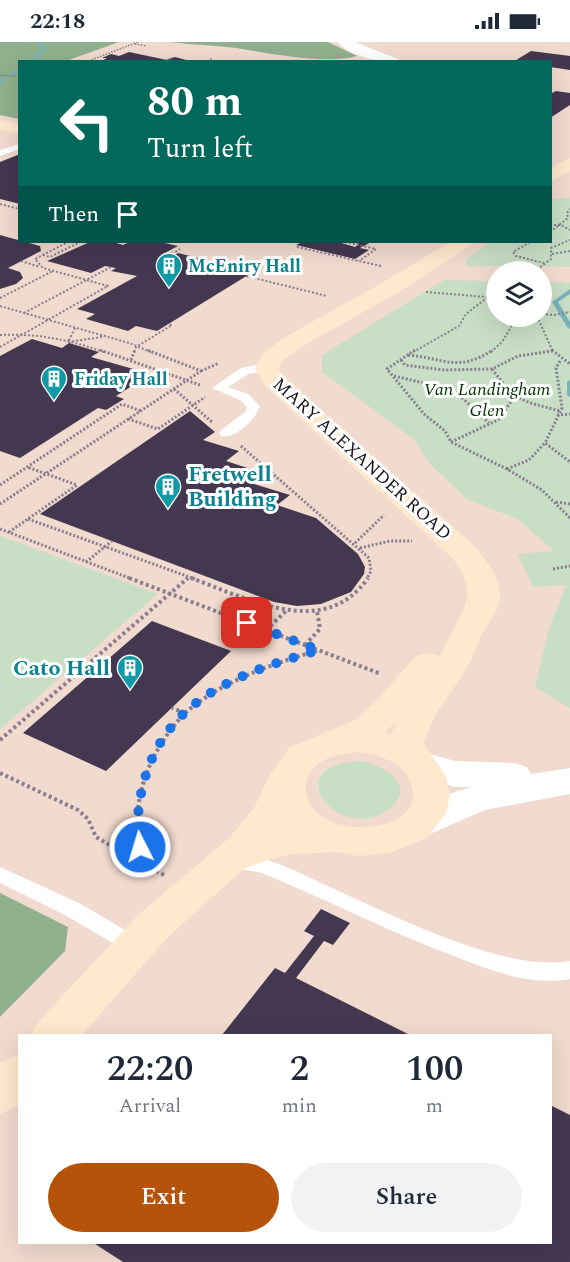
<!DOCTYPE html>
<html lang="en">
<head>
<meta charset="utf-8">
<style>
	body { margin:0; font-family:Spectral,serif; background:#f2f2f3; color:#1f2937; height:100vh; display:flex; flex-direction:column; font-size:22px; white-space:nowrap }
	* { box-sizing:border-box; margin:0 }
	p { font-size:20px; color:#747a83 }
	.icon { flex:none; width:33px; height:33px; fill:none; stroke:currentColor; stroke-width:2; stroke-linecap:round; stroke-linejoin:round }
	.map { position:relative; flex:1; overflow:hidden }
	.sheet { position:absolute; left:18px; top:992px; width:534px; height:210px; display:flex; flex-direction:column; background:#fff; border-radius:0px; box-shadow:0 6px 24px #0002 }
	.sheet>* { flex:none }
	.banner { position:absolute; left:18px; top:18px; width:534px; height:183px; border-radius:0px; box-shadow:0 6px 24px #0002; background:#00695c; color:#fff; overflow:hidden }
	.controls { position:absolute; left:486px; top:219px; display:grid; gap:12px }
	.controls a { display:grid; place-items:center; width:66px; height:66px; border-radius:50%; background:#fff; box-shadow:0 6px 24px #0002; font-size:30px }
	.pin { position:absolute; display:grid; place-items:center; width:51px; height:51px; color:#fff; margin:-26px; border-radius:12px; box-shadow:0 3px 9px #0006 }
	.me { position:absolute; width:66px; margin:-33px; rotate:355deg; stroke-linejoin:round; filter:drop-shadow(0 0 4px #0008) }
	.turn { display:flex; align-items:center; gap:21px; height:126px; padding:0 30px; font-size:27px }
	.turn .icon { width:78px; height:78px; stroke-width:2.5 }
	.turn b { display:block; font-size:42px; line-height:51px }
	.then { display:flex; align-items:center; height:57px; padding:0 30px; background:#0003; gap:12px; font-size:22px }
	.eta { display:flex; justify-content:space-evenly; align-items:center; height:102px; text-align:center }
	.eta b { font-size:36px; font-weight:600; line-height:42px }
	.primary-button { display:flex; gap:12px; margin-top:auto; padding:12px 30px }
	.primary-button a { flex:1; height:69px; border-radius:36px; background:#b45309; color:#fff; font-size:24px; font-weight:600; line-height:69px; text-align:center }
	.primary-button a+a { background:#f2f2f3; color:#1f2937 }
	.status { display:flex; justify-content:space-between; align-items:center; height:42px; padding:0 30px; background:#fff; direction:ltr }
	.status svg { height:16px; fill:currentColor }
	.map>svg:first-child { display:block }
	.education { fill:#f1dace; fill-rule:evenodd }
	.green { fill:#c8dfc5 }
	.forest { fill:#91b08d }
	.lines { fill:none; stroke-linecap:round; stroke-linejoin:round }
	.stream { fill:#79b3ba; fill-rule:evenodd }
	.building { fill:#443851 }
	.path-far3 { stroke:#877e90; stroke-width:1.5; stroke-dasharray:1.5 1.5; stroke-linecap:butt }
	.path-far2 { stroke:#877e90; stroke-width:2; stroke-dasharray:2 2; stroke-linecap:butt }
	.path-far1 { stroke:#877e90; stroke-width:3; stroke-dasharray:2 2; stroke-linecap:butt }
	.path { stroke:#877e90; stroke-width:4; stroke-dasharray:3 3; stroke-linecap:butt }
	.lane { fill:#fff; fill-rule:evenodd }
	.street { fill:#fff; fill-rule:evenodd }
	.secondary { fill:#fee8ce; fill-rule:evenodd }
	.route { stroke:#1a73e8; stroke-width:10; stroke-dasharray:0 18 }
	.labels { text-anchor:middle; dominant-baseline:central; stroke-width:6; stroke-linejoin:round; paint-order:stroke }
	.far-culture-label { font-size:18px; font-weight:bold; fill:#0d838f; stroke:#fff; text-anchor:start }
	.far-park-label { font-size:18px; font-style:italic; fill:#053302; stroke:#fff }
	.far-street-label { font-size:18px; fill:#18131e; stroke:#fff }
	.culture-label { font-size:22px; font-weight:bold; fill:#0d838f; stroke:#fff; text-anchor:start }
</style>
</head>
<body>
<div class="status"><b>22:18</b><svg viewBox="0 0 49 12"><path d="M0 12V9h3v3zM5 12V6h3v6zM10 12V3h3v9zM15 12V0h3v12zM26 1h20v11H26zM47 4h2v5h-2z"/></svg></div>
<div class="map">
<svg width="570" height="1220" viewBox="0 0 570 1220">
	<rect width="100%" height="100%" fill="#efe3fc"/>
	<path class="education" d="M0,0H570V1220H0ZM20,20H550V200H20ZM496,230H542V274H496ZM20,993H550V1200H20Z"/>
	<path class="green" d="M570,156V225L466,224V218L491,200H550L551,157Z
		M444,238L496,239V274H542V240L570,241V666L535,645L549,587L566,543L533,545L518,512L554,509L518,477L468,458L428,420L415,398L322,330V313Z
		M0,494L158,552L0,687Z
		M361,719C383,723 419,744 389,767C341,804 273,723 361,719Z"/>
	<path class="forest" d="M0,0H119L66,19L20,20L19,77L0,73Z
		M170,0H328L357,14C327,23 268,11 236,6C214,3 192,3 170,0Z
		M0,851L68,885L65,909L0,975Z"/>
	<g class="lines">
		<path class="stream" d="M38,0H42L46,6L35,20H30L42,6Z
			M20,26V29L10,33L7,32Z
			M4,34L7,35L0,43V39Z
			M570,247V252L558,260L570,280V287L567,285L552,260Z
			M570,338V355L567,353V340Z"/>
	</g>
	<path class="building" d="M531,9L570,14V28L550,25V20H513Z
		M129,10L167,18L175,15L194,20H99L107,16H102L111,12L119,14Z
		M556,49L570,51V63L550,76V52Z
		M20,112V162L0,157V120Z
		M0,193L40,204L41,209L8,226L20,230L23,236L16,242L0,247Z
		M90,200H113L123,203L130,200H160L178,204L161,213L170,216L178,211L253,230L157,289L136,284L128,289L86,277L95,272L77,267L137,234L111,229L116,226L105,224L91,231L47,219Z
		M302,200H338L355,205L359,202L352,200H371L360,206L369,208L355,217L296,203Z
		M32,297L62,306L69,301L99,310L91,315L151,332L116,354L124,357L106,368L98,366L20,416L0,409V314Z
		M190,369L215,390L203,398L239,409L226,419L263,431L251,441L290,453L277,463L316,476L358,512L365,525L364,532L351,550L321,562L297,564L274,560L40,472Z
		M152,579L231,609L106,729L23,691Z
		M321,867L350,881L333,903L324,899L296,936L410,993H222L275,926L285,931L314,894L304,889Z
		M550,1063L570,1073V1220H123L92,1200H550Z"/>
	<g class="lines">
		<path class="path-far3" d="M135,2L146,4
			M166,18L174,15
			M86,20L138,0
			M205,20L213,16
			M0,33L20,35"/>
		<path class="path-far2" d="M0,162L20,167
			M550,183H561L570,188
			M550,190L568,176L567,171L570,167
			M345,200L376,207L359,219
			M530,200L513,210L516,214L544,221
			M297,205L381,224
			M172,212L180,207
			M552,212L570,209
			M43,213L50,215L80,200
			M21,219L40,225
			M534,230L551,217V206L570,198
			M246,234L327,254
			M426,250L487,255
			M0,256L53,229
			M0,264L129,301L151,310
			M24,271L111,225
			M542,272L554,273L570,270
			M537,274L553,310
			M75,286L68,300L102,295
			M0,293C37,291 70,298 104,310
			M0,305L108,244L43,226L35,217L68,200
			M134,310L136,305L172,283L168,282
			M413,310L459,284L466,272L488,255L496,256
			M491,310L502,300L514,280L511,274
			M547,310L552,309"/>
		<path class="path-far1" d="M100,308L200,343
			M415,308L387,327L424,372L445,389L451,400L507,427L542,448L570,476
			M552,308L570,322
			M408,313C444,316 457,331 493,308
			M131,318L135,308
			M401,318L405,323L444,328L492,327L518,314L552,309
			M560,319L556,326L562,366L545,401L570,420
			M492,327C518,361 520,358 560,369
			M201,329L219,321
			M394,334L449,347L458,352L489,381
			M174,347L212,380
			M557,373L570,372
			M128,377L158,387L205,355
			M451,400L498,378L515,354
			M241,404L369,516L371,529L367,537
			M507,427L529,418L545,401
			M0,443L122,362L141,369
			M556,460L570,462
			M0,462L201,329L147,308
			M28,477L195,537
			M0,487L132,537
			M9,490L77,443L27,425
			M355,501L384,473
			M360,506L390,499H412
			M86,520L112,499
			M553,527L570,524
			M186,537L189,535"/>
		<path class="path" d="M129,536L381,632
			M191,536C247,556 324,599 368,536
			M266,588L286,569
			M305,603L320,587L317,569
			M81,628L91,632
			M185,671C224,638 270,623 319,608
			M0,698L188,536
			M0,731L78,768L88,777L96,795L137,819
			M164,833L137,819C143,806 137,795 137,782C138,738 156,702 185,671L172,666"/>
		<path class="lane" d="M20,102V107L0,114V108Z
			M267,321L273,325L271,328L249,332L228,345L248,352L260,364C256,377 236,397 221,394L219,391L221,388L245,370L247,365L240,358L212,346L241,326Z
			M235,813C265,813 294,828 321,841C385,869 501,931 570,919V937C529,944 492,929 454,914C389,890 328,858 264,832C252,827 240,829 228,825L225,820L228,815Z
			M0,825L79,861L142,898L146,904L142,910L135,912L128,910L65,873L0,841Z"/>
		<path class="street" d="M337,0H355L405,20C383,20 353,17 337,0Z
			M419,709L455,719L514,721L527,725L531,732L570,726V752L485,768L416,798L402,794L397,784C410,761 448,752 472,745H454L406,730L401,721L406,712Z"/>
		<path class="secondary" d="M0,78L20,82V92L0,88Z
			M570,116V129L550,140V126Z
			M450,200H473L470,204L396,252L301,305L281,320L279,327L285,336L469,499C483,513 500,533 500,554C499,569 489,580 482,592C477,601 475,612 469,622C453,651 433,668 424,702L446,734L450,753L446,771L427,796L390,811L359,814L336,810L295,812L270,817L244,827L168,895L82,993H31L38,980L138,873L229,796L254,766L269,734L290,705L355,678L377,658L416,614L428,611L440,614C456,577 485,554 452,516L267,346L255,327L262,312L285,295L380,242ZM396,680L391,693L384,691ZM359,710C374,713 390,716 402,727C408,732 410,739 412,747C419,781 371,788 347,784C335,782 323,777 315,768C309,761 304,753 306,743C311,716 335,713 359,710Z
			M20,1011V1063L0,1072V1021Z"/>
	</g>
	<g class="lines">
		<path class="route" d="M140,805C136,780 138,760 145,736C169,654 244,630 319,608L247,581"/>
	</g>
	<defs>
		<symbol id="building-pin" viewBox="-11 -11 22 30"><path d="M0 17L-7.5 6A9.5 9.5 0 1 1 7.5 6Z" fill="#0f9aa8" stroke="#fff"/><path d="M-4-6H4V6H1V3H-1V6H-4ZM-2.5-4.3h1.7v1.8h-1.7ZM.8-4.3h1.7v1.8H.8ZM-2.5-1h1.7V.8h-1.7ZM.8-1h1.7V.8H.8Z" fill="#fff"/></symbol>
	</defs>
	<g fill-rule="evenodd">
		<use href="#building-pin" x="154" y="209" width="30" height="40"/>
		<use href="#building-pin" x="39" y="322" width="30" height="40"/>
		<use href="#building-pin" x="153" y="430" width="30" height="40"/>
		<use href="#building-pin" x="115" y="611" width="30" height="40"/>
	</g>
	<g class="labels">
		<g class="far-culture-label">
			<text x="188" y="224">McEniry Hall</text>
			<text x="74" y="337">Friday Hall</text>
		</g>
		<g class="far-park-label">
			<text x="487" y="347">Van Landingham<tspan x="487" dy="21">Glen</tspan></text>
		</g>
		<g class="far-street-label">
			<text transform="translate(362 417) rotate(42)">MARY ALEXANDER ROAD</text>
		</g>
		<g class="culture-label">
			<text x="188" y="432">Fretwell<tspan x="188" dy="25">Building</tspan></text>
			<text x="110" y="626" text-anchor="end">Cato Hall</text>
		</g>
	</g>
</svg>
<div class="controls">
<a><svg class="icon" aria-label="layers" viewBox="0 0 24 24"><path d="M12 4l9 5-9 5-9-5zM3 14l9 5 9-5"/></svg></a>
</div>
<div class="pin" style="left:247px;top:581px;background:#d93025"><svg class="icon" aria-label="arrive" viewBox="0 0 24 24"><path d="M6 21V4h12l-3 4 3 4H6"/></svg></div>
<svg class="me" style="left:140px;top:805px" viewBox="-20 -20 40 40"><circle r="17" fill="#1a73e8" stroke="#fff" stroke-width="3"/><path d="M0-11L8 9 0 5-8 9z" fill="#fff"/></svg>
<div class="banner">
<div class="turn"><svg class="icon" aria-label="left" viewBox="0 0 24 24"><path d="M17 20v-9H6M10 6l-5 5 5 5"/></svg><div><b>80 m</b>Turn left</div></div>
<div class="then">Then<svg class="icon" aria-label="arrive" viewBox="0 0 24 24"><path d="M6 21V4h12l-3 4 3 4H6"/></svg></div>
</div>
<section class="sheet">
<div class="eta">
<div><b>22:20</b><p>Arrival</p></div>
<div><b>2</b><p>min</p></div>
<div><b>100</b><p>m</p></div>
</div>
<div class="primary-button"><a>Exit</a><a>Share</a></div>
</section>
</div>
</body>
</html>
